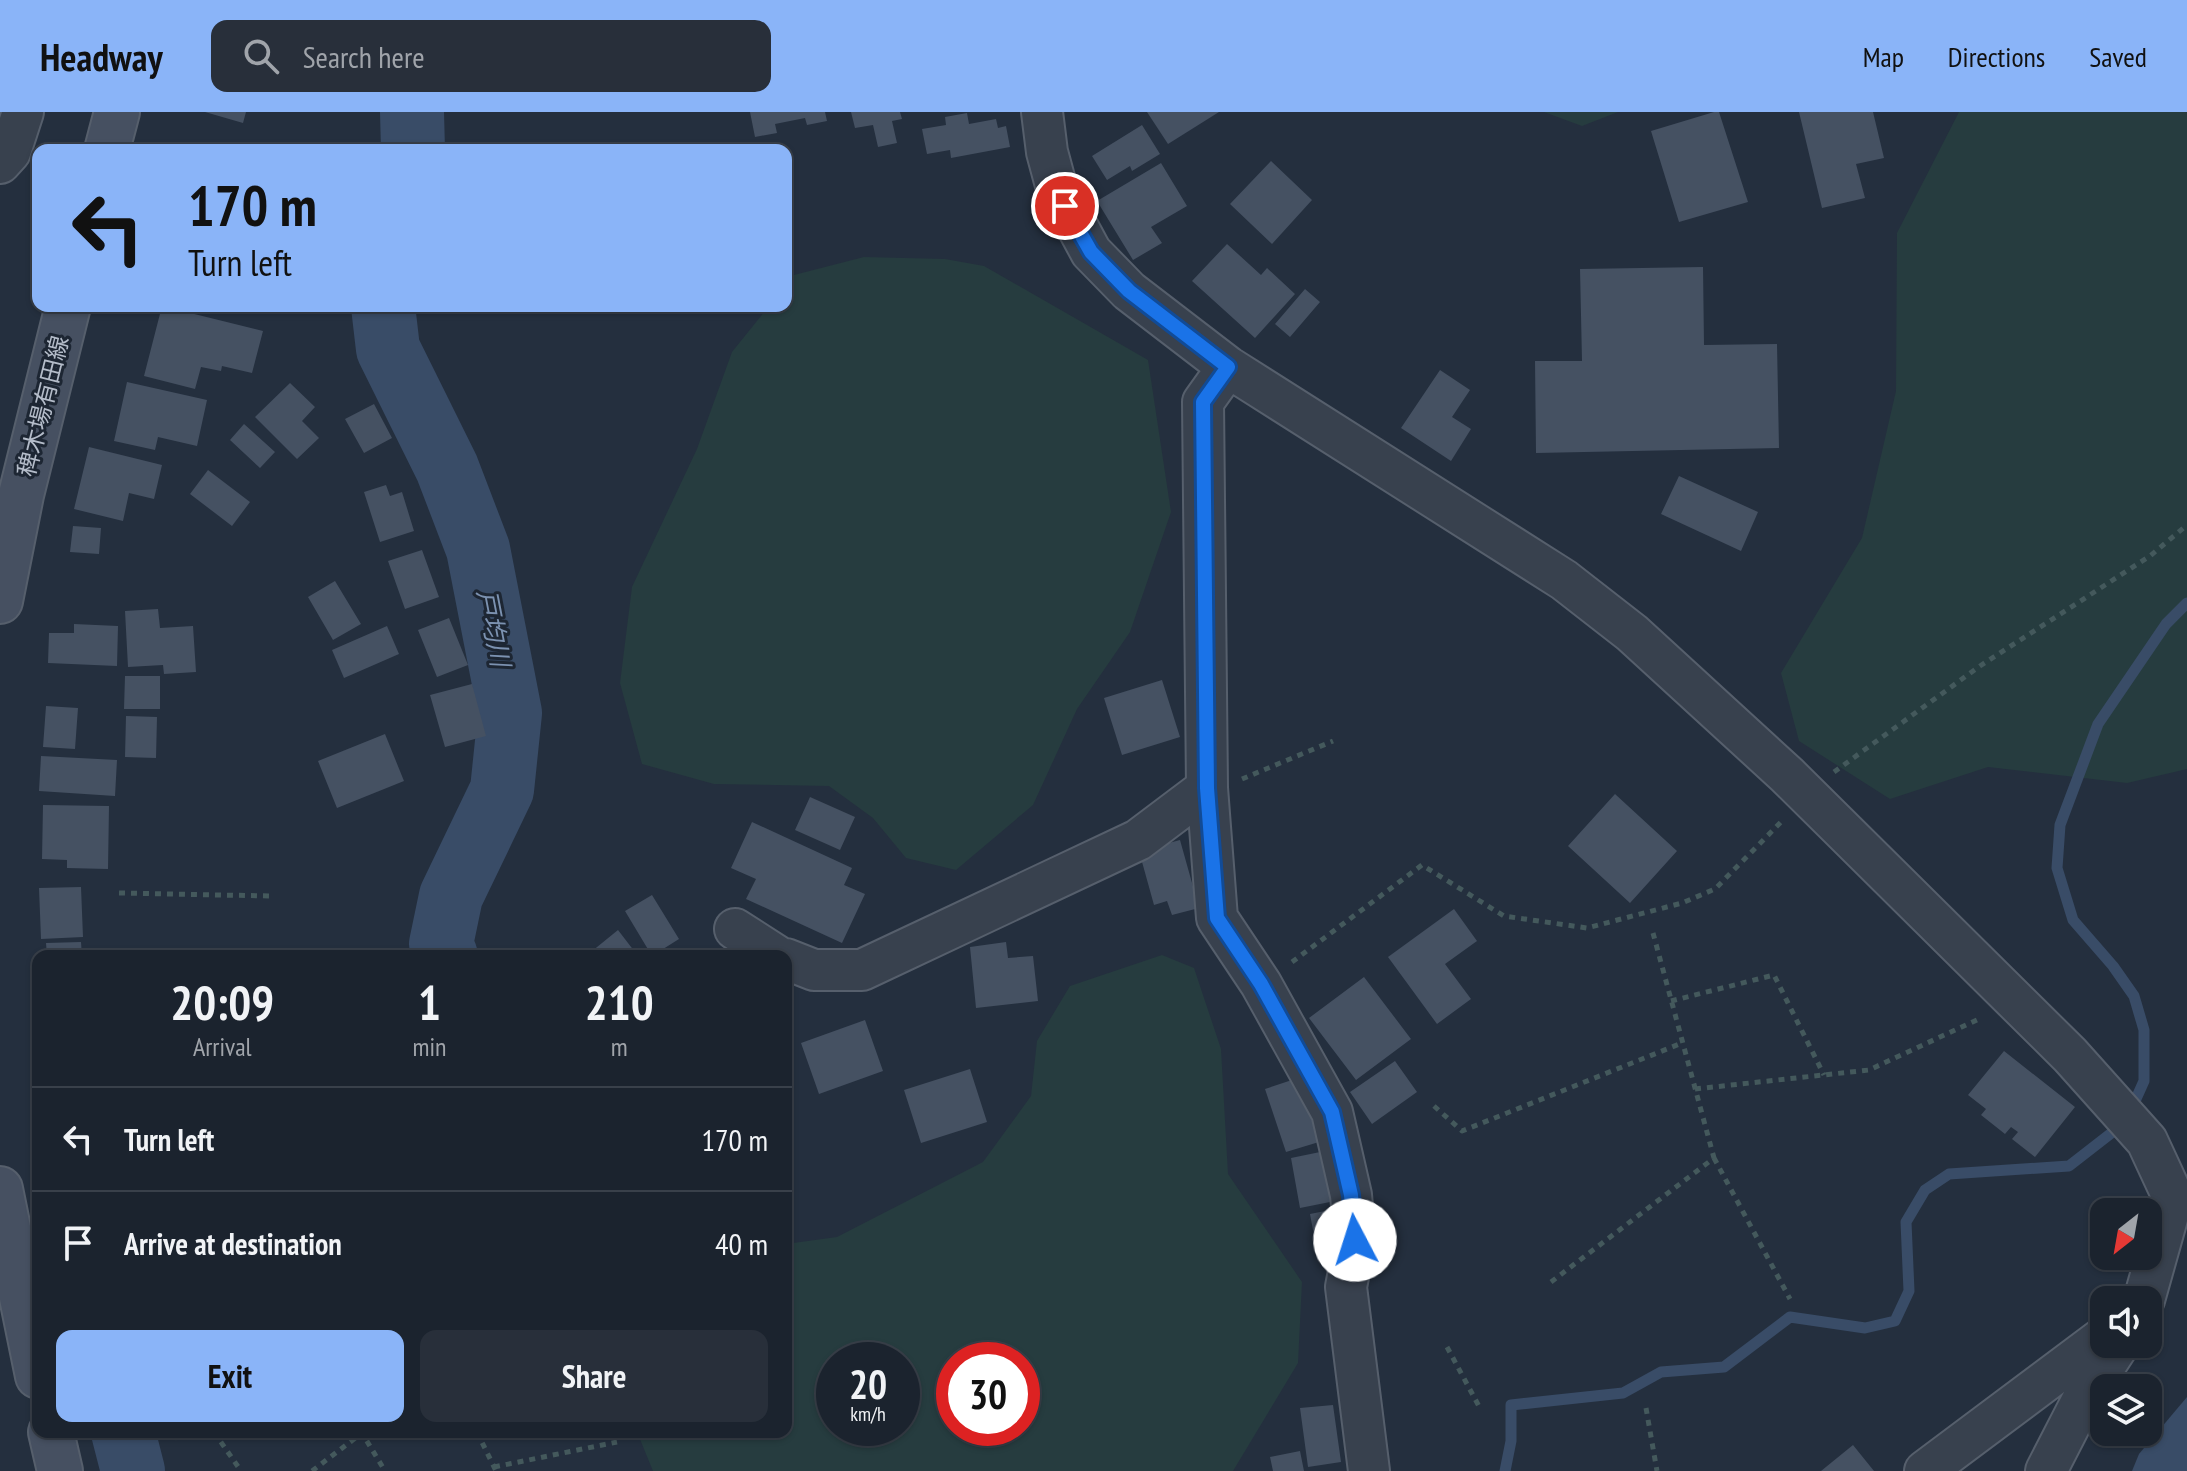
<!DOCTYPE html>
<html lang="en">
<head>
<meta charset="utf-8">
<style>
	body { margin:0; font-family:"PT Sans Narrow","Noto Sans JP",sans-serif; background:#282f3a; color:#f1f3f6; height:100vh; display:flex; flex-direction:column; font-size:30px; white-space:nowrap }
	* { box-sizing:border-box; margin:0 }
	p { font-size:26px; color:#a0a4aa }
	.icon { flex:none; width:44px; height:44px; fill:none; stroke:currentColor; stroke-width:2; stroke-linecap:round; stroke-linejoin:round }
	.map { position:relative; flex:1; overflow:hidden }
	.sheet { position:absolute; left:32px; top:838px; width:760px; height:488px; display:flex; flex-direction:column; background:#1b232e; border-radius:16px; box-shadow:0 2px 6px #0004,0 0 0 2px #39404a }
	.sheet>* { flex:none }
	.banner { position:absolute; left:32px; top:32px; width:760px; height:168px; border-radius:16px; box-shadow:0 2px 6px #0004,0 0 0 2px #39404a; background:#8ab4f8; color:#111; overflow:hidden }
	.needle { width:52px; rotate:211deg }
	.tools { position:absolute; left:2090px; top:1086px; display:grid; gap:16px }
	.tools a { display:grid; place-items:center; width:72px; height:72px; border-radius:16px; background:#1b232e; box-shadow:0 2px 6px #0004,0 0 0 2px #39404a; font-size:40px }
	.speed { position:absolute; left:816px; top:1230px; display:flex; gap:16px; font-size:40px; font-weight:700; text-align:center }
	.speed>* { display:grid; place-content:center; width:104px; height:104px; border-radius:50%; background:#1b232e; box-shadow:0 2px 6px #0004,0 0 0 2px #39404a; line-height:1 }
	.speed small { font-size:20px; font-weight:400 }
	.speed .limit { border:12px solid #d22; background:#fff; color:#111 }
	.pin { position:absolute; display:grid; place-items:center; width:68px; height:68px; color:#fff; margin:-34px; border:4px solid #fff; border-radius:50%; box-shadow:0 2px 8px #0007 }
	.me { position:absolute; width:88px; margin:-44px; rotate:355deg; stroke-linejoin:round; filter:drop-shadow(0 0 6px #0008) }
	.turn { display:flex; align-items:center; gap:28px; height:168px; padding:0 24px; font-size:36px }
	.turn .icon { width:104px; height:104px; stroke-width:2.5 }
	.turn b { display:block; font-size:56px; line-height:68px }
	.eta { display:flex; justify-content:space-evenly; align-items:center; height:136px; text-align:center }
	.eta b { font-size:48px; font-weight:800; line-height:56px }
	.button { display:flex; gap:16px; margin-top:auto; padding:16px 24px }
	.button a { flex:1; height:92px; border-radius:16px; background:#8ab4f8; color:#111; font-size:32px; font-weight:800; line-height:92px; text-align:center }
	.button a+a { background:#282f3a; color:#f1f3f6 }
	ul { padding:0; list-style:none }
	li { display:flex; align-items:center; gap:24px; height:104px; padding:0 24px; border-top:2px solid #39404a }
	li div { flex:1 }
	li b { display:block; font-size:30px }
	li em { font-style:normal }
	header { display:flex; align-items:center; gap:48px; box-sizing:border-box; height:112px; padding:0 40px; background:#8ab4f8; color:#111 }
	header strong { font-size:38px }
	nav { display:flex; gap:44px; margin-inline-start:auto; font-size:28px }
	.search { width:560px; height:72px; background:#282f3a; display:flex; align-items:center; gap:20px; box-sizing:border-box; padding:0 28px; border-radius:16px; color:#a0a4aa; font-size:30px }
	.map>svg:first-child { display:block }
	.green { fill:#263c3f; fill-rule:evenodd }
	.water { fill:#394c67 }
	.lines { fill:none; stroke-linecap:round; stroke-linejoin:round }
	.stream { stroke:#394c67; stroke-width:11 }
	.river { stroke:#394c67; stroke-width:64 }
	.building { fill:#455162 }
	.minor-casing { stroke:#565f6c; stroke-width:44 }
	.secondary-casing { stroke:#565f6c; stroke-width:48 }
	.path { stroke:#44595c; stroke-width:5; stroke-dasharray:6 6; stroke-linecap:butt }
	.minor { stroke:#38414e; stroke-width:40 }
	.secondary { stroke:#465061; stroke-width:44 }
	.route-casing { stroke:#114b97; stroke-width:20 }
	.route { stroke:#1a73e8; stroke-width:14 }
	.labels { text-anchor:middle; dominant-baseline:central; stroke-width:6; stroke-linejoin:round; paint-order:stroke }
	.street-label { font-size:24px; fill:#b4bcc9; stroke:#1d2633 }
	.water-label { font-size:26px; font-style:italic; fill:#7c92b1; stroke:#1d2633 }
</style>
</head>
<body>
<header>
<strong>Headway</strong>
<div class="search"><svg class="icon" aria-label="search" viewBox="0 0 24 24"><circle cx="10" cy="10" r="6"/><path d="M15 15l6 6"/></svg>Search here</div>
<nav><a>Map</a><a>Directions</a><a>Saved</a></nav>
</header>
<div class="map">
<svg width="2187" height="1359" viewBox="0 0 2187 1359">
	<rect width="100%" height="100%" fill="#242f3e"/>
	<path class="green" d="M1544,0H1618L1582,14Z
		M1959,0H2187V657L2127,671L1988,655L1890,687L1799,629L1781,561L1862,426L1896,279L1897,121Z
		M864,145L945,147L984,154L1148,248L1171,400L1130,520L1077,597L1033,693L956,758L906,746L873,706L829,674L714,672L642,652L620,571L632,475L697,337L732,240L769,194H786V173L794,163Z
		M1162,843L1194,856L1221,937L1228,1062L1302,1170L1298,1251L1233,1359H653L637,1320H786V1132L837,1125L983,1050L1031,984L1037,929L1070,874ZM834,1248H902V1316H834ZM954,1248H1022V1316H954Z"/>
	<path class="water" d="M2187,1285V1359H2132L2139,1342Z"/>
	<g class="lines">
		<path class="stream" d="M2131,998L2144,969V918L2134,884L2113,854L2073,808L2057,756L2060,713L2098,612L2166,512L2187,491
			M1505,1359L1511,1329V1293L1623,1281L1661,1260L1724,1255L1790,1205L1865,1216L1895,1209L1909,1179L1906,1110L1925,1078L1949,1062L2069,1054L2123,1012"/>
		<path class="river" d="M412,0L413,38
			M383,194L388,237L447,356L478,437L510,601L502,678L451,784L441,832L446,844
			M123,1320L133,1359"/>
	</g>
	<path class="building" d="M205,0H246L243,11Z
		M750,0H825L827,9L807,13L805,6L775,12L777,21L755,25Z
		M851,0H900L902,7L892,9L897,31L878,35L873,13L855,16Z
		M1147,0H1219L1168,32Z
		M1714,0H1719L1748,90L1679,110L1651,19Z
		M1799,0H1873L1884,46L1856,52L1865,86L1822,96Z
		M967,1L969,12L996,7L998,16L1006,14L1010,35L951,46L950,38L927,42L922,17L946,13L945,5Z
		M1142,13L1160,42L1132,59L1130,54L1107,68L1092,44Z
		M1271,49L1312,88L1272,132L1230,92Z
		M1161,51L1187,94L1151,115L1162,131L1133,148L1097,89Z
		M1227,132L1261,163L1267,156L1295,182L1255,226L1192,169Z
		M1703,155L1704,233L1777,232L1779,336L1536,341L1535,249H1582L1580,157Z
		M1305,177L1320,190L1290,225L1275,212Z
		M162,194L263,219L252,261L222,254L221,259L201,255L195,277L144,264Z
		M192,194H217L215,201Z
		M1440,258L1470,278L1452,305L1471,317L1451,349L1401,316Z
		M127,270L207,288L197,334L158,325L155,338L114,329Z
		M290,271L315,295L302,309L319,326L297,347L255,305Z
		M374,292L392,326L364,341L345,307Z
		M244,312L275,340L260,356L230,328Z
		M89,335L162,353L154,387L129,381L123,409L74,397Z
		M208,358L250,390L232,414L190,382Z
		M1679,364L1758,400L1741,439L1661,402Z
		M386,373L390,384L402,380L414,419L380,430L364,380Z
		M73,414L101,416L99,442L70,440Z
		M422,438L439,485L405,497L388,449Z
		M335,469L361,512L333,528L308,485Z
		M158,497L160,516L193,514L196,560L164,562L163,553L128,555L125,499Z
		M449,506L468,553L437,565L418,518Z
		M74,512L118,514L117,554L48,551L49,521H74Z
		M387,514L399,542L344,566L332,538Z
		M125,564H160V597H124Z
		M1162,568L1180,625L1122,643L1104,586Z
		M472,572L486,624L445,635L430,583Z
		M46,594L78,596L75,637L43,635Z
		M126,604L157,605L156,646L125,645Z
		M385,622L404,669L337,696L318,649Z
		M41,644L117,648L115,684L39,679Z
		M1615,682L1677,739L1630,791L1568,734Z
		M810,685L855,705L840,738L795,718Z
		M43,693L109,694L108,757L67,756V748L42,747Z
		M752,710L852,756L844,773L865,782L842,831L746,787L756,767L731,756Z
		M1180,728L1199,796L1172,803L1167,789L1154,793L1139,739Z
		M81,775L83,825L41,827L39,776Z
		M652,783L679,827L652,844L625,799Z
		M1454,797L1477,829L1445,852L1471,887L1437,912L1388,845Z
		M618,818L638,844H586Z
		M81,830L82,844H47L46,831Z
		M1006,830L1008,846L1033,844L1038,889L976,896L970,835Z
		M1364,865L1411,927L1356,968L1309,906Z
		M865,908L883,959L819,982L801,931Z
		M2004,939L2075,995L2035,1045L2012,1027L2018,1020L2011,1015L2005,1022L1981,1003L1986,997L1968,983Z
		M1395,949L1417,980L1372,1012L1350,980Z
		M970,957L987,1010L921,1031L904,978Z
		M1298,966L1319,1030L1286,1040L1265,977Z
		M1325,1039L1335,1089L1300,1096L1291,1046Z
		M1340,1096L1348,1140L1318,1145L1310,1102Z
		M1333,1293L1341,1350L1308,1355L1300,1296Z
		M1853,1333L1874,1359H1821Z
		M1300,1339L1304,1359H1273L1270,1345Z"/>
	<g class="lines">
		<defs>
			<path id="minor" d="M1042,0L1047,40L1057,77L1091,140L1129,179L1228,255L1564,468L1632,521L1787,663L2070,943L2147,1029L2173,1085L2144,1188
				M0,51L10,40L23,0
				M1228,255L1203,290L1207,676L1217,806L1261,872L1332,1000L1351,1083L1355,1128L1346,1175L1369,1359
				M735,817L777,844
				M786,847L814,858H862L1138,728L1207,676
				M1925,1359L2104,1225
				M2046,1359L2083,1287L2119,1232"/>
			<path id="secondary" d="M107,38L117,0
				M0,489L21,383L68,194
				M0,1077L38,1264
				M51,1320L60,1359"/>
		</defs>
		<use href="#minor" class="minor-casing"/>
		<use href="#secondary" class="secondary-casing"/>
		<path class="path" d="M1834,660L1980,554L2150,444L2187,413
			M1242,667L1333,629
			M119,781L271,784
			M1292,850L1422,753L1504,804L1587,816L1682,791L1715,777L1783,708
			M1671,889L1774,863L1824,963
			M1695,977L1869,958L1981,906
			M1434,994L1462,1019L1682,931
			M1714,1046L1790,1187
			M1551,1170L1714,1046L1653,821
			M1447,1235L1481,1298
			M1646,1296L1657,1359
			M214,1320L241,1359
			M477,1320L496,1359
			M175,1326L192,1320
			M494,1355L617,1330
			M312,1359L362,1321L385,1359"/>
		<use href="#minor" class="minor"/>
		<use href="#secondary" class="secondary"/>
	</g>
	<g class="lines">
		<defs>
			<path id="route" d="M1065,94L1091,140L1129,179L1228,255L1203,290L1207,676L1217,806L1261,872L1332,1000L1351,1083L1355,1128"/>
		</defs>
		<use href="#route" class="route-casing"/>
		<use href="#route" class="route"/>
	</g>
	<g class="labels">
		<g class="street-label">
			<text transform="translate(43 294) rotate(-76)">稗木場有田線</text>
		</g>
		<g class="water-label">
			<text transform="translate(494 516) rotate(79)">戸均川</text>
		</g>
	</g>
</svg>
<div class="tools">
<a><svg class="needle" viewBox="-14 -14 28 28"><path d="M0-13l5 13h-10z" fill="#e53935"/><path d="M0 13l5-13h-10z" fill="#a0a4aa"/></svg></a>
<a><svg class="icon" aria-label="sound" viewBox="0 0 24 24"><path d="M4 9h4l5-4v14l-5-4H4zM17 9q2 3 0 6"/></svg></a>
<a><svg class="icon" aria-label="layers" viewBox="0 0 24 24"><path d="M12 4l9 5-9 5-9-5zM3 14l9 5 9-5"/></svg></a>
</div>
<div class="speed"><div>20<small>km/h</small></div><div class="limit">30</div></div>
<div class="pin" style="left:1065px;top:94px;background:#d93025"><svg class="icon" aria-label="arrive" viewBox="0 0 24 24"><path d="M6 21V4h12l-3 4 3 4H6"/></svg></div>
<svg class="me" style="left:1355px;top:1128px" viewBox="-20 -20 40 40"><circle r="19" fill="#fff"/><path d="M0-13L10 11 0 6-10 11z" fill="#1a73e8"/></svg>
<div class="banner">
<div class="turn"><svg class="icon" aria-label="left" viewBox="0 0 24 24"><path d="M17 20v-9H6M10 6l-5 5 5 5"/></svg><div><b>170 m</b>Turn left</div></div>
</div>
<section class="sheet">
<div class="eta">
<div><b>20:09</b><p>Arrival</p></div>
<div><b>1</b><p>min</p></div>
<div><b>210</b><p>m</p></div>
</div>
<ul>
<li><svg class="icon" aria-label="left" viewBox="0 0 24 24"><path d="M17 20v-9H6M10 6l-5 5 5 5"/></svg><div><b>Turn left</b></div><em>170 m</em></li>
<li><svg class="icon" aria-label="arrive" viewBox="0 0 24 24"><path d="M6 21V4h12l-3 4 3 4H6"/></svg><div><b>Arrive at destination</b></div><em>40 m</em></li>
</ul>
<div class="button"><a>Exit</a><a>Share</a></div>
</section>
</div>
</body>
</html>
